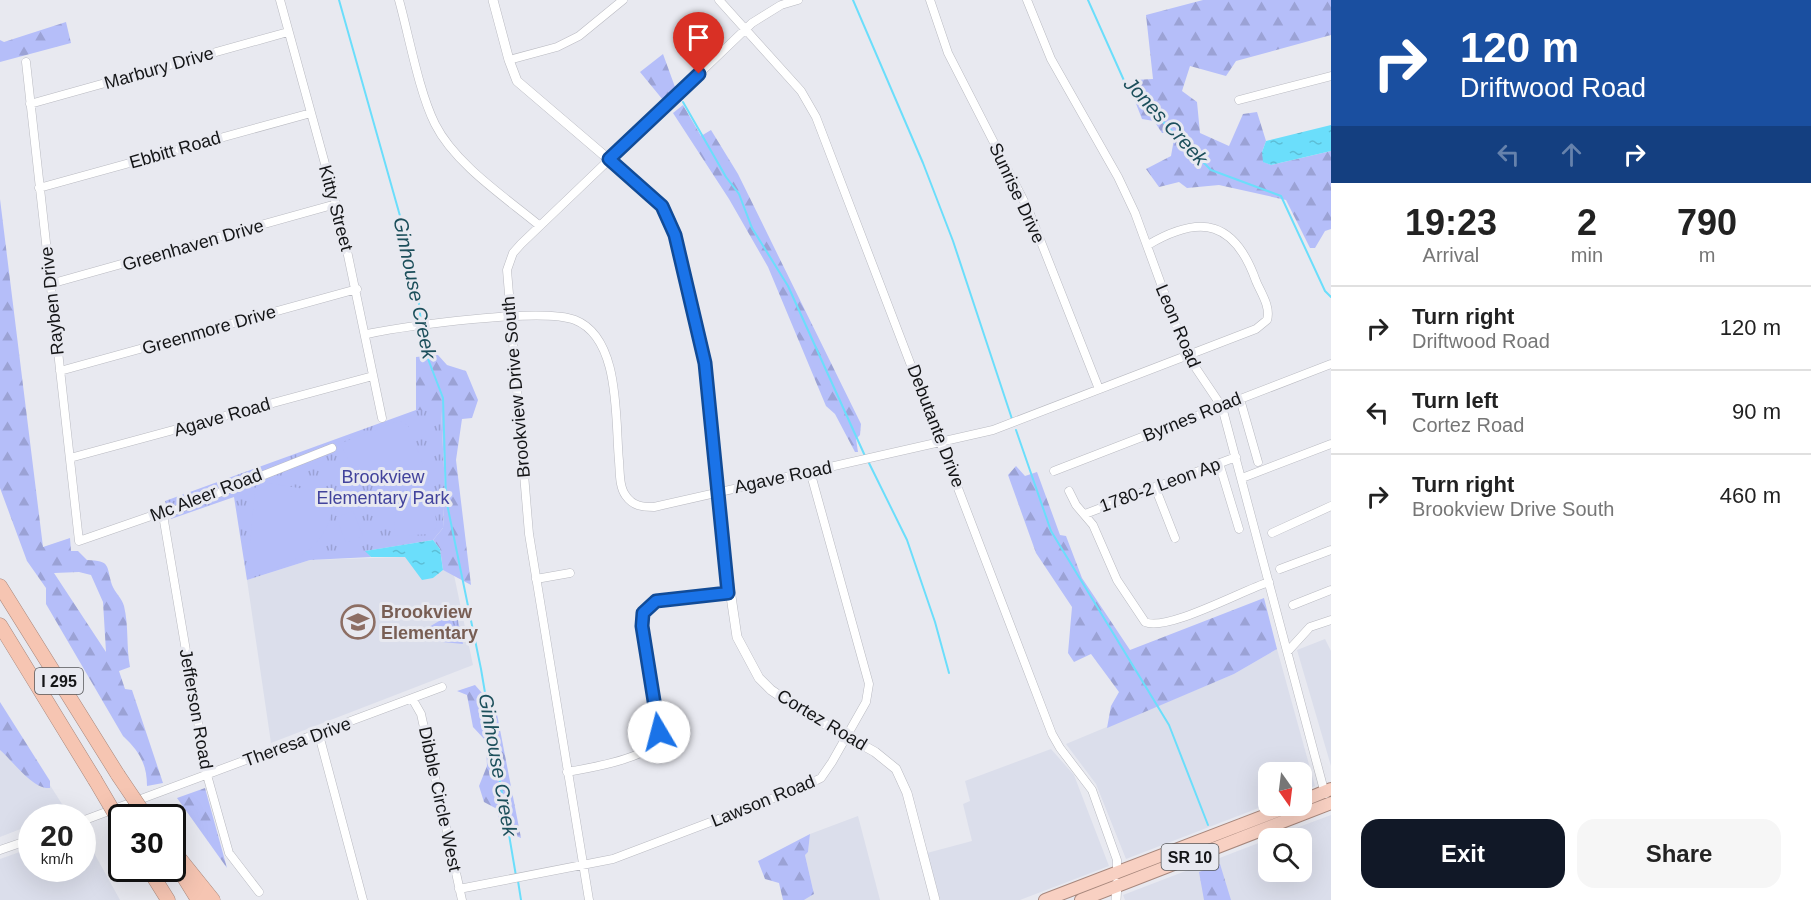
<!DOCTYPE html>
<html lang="en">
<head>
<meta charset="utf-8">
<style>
	body { margin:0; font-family:Helvetica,sans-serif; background:#f6f6f6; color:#222; height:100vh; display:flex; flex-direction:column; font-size:22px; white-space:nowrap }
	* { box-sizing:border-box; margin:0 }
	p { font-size:20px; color:#767676 }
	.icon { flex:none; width:33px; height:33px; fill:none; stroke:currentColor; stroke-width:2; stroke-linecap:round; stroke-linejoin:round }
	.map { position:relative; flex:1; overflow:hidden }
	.panel { display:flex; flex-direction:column; background:#fff; width:480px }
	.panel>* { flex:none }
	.hud { background:#1a4fa0; color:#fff; overflow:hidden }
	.needle { width:39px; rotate:166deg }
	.buttons { position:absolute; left:1258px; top:762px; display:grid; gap:12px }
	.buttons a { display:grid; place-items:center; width:54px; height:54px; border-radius:12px; background:#fff; box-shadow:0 6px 24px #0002; font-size:30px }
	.speed { position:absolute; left:18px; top:804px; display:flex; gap:12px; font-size:30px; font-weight:700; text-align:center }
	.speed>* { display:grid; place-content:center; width:78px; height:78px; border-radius:50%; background:#fff; box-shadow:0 6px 24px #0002; line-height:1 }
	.speed small { font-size:15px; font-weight:400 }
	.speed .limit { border:3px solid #111; border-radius:9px; background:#fff; color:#111 }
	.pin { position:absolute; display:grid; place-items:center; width:51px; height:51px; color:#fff; margin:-62px -26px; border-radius:50% 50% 50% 0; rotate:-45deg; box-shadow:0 0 6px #0007 }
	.pin .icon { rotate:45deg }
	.me { position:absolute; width:66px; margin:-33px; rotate:352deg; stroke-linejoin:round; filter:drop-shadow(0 0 4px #0008) }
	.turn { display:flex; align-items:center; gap:21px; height:126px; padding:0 30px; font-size:27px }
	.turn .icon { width:78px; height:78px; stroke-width:2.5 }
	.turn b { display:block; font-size:42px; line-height:51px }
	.lanes { display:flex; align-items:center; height:57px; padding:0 30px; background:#0003; justify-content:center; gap:30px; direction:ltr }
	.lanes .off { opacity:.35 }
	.eta { display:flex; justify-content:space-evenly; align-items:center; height:102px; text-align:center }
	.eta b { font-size:36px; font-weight:600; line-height:42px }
	.button { display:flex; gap:12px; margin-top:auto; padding:12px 30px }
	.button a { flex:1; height:69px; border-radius:18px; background:#111827; color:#fff; font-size:24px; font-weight:600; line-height:69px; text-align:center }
	.button a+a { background:#f6f6f6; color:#222 }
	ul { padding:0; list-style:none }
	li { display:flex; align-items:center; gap:18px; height:84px; padding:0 30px; border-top:2px solid #e0e0e0 }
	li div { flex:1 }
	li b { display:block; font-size:22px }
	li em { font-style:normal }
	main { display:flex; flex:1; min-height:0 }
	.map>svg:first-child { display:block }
	.built { fill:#dbdeeb }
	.grass { fill:url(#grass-tufts) }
	.forest { fill:url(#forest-firs); fill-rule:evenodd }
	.pitch { fill:#b5bef9 }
	.water { fill:url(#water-ripples) }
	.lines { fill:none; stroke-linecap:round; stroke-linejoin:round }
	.stream { stroke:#6bdefb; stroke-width:2 }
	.minor-casing { stroke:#b9bac1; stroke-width:9 }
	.tertiary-casing { stroke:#b9bac1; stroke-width:10 }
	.trunk-casing { stroke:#a7877c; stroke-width:14 }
	.motorway-casing { stroke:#a7877c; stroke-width:15 }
	.minor { stroke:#fff; stroke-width:8 }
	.tertiary { stroke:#fff; stroke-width:9 }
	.trunk { stroke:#f8d0c2; stroke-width:12 }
	.motorway { stroke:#f6c5b2; stroke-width:14 }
	.motorway-bridge-casing { stroke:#a7877c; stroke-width:15; stroke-linecap:butt }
	.motorway-bridge { stroke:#f6c5b2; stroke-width:14 }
	.route-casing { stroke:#114b97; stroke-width:15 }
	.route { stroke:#1a73e8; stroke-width:10 }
	.labels { text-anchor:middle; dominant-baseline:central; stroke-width:6; stroke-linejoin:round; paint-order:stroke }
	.shield { fill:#e8e9f0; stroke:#545558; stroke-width:1.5 }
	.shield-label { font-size:16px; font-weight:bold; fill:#141517 }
	.street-label { font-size:18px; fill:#141517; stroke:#e8e9f0 }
	.park-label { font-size:18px; fill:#42439c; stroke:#e8e9f0 }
	.education-label { font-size:18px; font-weight:bold; fill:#785e54; stroke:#e8e9f0; text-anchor:start }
	.water-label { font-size:20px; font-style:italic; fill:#1c4f5b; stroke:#e8e9f0 }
</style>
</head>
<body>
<main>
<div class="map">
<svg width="1331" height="900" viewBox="0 0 1331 900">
	<defs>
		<pattern id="grass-tufts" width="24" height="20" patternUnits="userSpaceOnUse" patternTransform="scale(1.5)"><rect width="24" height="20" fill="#b5bef9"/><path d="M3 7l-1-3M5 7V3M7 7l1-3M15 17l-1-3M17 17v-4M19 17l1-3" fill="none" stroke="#9ba2d5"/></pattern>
		<pattern id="forest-firs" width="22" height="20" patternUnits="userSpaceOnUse" patternTransform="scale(1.5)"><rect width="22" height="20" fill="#b5bef9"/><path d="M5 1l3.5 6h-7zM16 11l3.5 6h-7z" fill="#9ba2d5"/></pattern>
		<pattern id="water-ripples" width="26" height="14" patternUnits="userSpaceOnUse" patternTransform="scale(1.5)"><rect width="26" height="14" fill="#6bdefb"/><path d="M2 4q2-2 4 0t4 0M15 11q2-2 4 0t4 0" fill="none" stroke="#5cbed6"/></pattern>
	</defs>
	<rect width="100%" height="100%" fill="#e8e9f0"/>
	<path class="built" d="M405,557L433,578L443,570L454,575L473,665L271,743L247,580L310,560Z
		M1325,639L1331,651V766L1297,650Z
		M1277,649L1315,786L1302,791V772H1269V804L1126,859L1096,784L1066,744L1234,674Z
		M0,706L67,812L52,817L32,818L31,825L0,837Z
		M1051,749L1074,775L1109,866L1020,900H940L927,853L972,841L963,804L970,801L965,781Z
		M1331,815V900H1125L1123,895L1269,839V872H1302V838H1269Z
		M858,816L880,900H804L814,894L805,855L808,852L810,834Z
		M83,833L120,900H0V859L31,848L32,868H82Z"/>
	<path class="grass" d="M416,410H441L445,487L443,528L433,540L366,551L371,557L310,560L247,580L234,497L171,519L165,501Z
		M456,611L463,644L432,641L428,632L429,627Z"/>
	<path class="forest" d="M1203,0H1331V35L1236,61L1226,76L1190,66L1182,91L1197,102L1200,133L1229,146L1243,114L1257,112L1266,141L1262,152L1264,162L1271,165L1331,151V229L1325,231L1315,248H1310L1286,200L1219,185L1187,188L1179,182L1159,187L1146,169L1171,156L1174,139L1171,133H1162L1154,121L1142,119L1133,96L1134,80L1153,79L1146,15Z
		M66,22L71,43L0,62V40L4,42Z
		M663,54L675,87L663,100L640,72Z
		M683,105L701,136L711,130L738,174L861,424L860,435L856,439L858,452H855L835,414L826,406L768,267L729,199L673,113Z
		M0,199L43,547L70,538L71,551H78L87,560C111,561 106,565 112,585C115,593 122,598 124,606C129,627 126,645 130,667L119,671L125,689L132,690L163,783L147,786C147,764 139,751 123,736L46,604V588L27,561L0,488ZM79,572L91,575L103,602L106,652L54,573Z
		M438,355L447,365L466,371L478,400L472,418L462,419L456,460L471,585L443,570L440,549L433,540L443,528L445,487L441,411L416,410V357Z
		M1016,466L1025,476L1037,472L1060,535L1066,536L1082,578L1130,650L1264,598L1277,649L1234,674L1107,728L1111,706L1119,692L1091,654L1074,662L1068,653L1072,607L1036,553L1008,475Z
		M475,685L496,709L521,838L501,830L497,809L484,802L479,786L487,766L486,741L473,727L467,695L457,691Z
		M0,702L50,781V788C33,790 12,760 0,750Z
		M205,788L227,868L177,798Z
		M810,834L808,852L805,855L814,894L804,900H783L779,883L765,879L758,861Z
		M1220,864L1231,900H1204L1199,872Z"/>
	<path class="pitch" d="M399,421L408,425L428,478L429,485C389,501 354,482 341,443Z
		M262,482L335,494C329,552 294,562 247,579L255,488Z
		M431,489L437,526L432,534L394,536L396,503Z
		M353,511L363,536L346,543L336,517Z"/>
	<path class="water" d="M1331,125V151L1271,165L1263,162L1262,152L1266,141Z
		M433,540L440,549L443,570L433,578L422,580L405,557H371L365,551Z"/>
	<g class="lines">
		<path class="stream" d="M339,0L415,269L421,322
			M853,0L923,163L953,241L1012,419
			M1088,0L1126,85L1211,170L1281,196L1325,291L1331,297
			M683,102L726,177L739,194L752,228L788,286L865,456
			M422,328L425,351L443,398L446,499L481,669L516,876
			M1016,430L1051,531L1169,725L1208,825
			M868,461L907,540L935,622L949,673
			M518,881L521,900"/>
		<defs>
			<path id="minor" d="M280,0L341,222L382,418
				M399,0C409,36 419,92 435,124C455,164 505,197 540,226
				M719,0L801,91L816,117L1052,734L1060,748L1092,790L1117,860V872
				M930,0L948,53L1028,209L1099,389
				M1027,0L1051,59L1118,177L1135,213L1187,355L1222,407L1325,794
				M509,60L557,47L579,36L623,0
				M26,62L79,541L154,515H163L332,448
				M1239,100L1331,76
				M30,104L288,32
				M39,188L311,113
				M50,284L336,204
				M367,334C406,326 542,307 575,320C621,338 615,420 619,461C620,472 619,487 626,496C633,506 642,507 654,507L993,430L1256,329L1267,320C1271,307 1261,293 1256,281C1235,222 1202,213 1148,245
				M60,371L357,289
				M1240,399L1258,462
				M70,458L373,376
				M1219,463L1239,529
				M1054,471L1331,364
				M1242,478L1331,444
				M1155,487L1175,538
				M1069,491L1076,505L1093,525L1117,580L1145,622C1167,632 1243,590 1269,582
				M1085,514L1236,457
				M163,515L207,775L229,853L259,892
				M1272,533L1331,506
				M1280,569L1331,550
				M536,579L570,573
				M1293,605L1331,590
				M1289,650L1310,627L1331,620
				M413,700L421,714L462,900
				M319,735L363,900
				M567,772C590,768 636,760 654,745C659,740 659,733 660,727L642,626L646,608L656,601L728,593
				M82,821L442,687
				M0,850L32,839
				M459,889L613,859L803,787L821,778L832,762L866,702L869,684L810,471
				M589,900L529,534L507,270L513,253L521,244L752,23L781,5L798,0"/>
			<path id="tertiary" d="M493,0L509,60L517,81L654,198L670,219L675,235L705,363L718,508L737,637L759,678L771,690L805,713L875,752L896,769L907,793L935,900
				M1116,900L1117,883"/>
			<path id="trunk" d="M1302,801L1331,789
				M1045,900L1290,806
				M1081,900L1331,803"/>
			<path id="motorway" d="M0,586L118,775
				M0,625L95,780
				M172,849L213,900
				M177,866L198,900
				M148,868L168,900"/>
		</defs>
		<use href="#minor" class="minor-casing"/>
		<use href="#tertiary" class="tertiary-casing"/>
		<use href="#trunk" class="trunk-casing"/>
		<use href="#motorway" class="motorway-casing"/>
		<use href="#minor" class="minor"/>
		<use href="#tertiary" class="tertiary"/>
		<use href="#trunk" class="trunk"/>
		<use href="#motorway" class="motorway"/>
		<defs>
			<path id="motorway-bridge" d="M118,775L147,818
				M95,780L122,826"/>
		</defs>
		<use href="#motorway-bridge" class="motorway-bridge-casing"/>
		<use href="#motorway-bridge" class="motorway-bridge"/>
	</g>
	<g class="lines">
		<defs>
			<path id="route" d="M659,732L642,626L643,613L656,601L728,593L705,363L675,235L662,206L609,159L699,74"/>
		</defs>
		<use href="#route" class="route-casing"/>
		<use href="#route" class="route"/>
	</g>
	<defs>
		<symbol id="school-ring" viewBox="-11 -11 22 22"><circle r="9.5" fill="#e8e9f0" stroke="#8d6e63" stroke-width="1.5"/><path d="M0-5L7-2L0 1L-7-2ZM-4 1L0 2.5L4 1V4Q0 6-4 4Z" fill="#8d6e63"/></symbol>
	</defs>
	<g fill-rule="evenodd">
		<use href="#school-ring" x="339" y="603" width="38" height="38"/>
	</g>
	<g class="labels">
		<g class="shield">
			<rect x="35" y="668" width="48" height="26" rx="4.5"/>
			<rect x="1161.5" y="844" width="57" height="26" rx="4.5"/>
		</g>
		<g class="shield-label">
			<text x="59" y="681">I 295</text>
			<text x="1190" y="857">SR 10</text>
		</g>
		<g class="street-label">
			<text transform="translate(159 68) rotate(-16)">Marbury Drive</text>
			<text transform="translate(175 150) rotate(-16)">Ebbitt Road</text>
			<text transform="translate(1017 193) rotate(65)">Sunrise Drive</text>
			<text transform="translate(336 208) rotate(75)">Kitty Street</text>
			<text transform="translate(193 245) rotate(-16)">Greenhaven Drive</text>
			<text transform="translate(52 301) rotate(-96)">Rayben Drive</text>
			<text transform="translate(1178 326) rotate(67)">Leon Road</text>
			<text transform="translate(209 330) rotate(-16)">Greenmore Drive</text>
			<text transform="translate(516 387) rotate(-95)">Brookview Drive South</text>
			<text transform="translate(222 417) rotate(-16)">Agave Road</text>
			<text transform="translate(1192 417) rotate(-22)">Byrnes Road</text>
			<text transform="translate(936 426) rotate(69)">Debutante Drive</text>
			<text transform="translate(783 477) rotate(-12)">Agave Road</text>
			<text transform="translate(1160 485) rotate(-20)">1780-2 Leon Ap</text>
			<text transform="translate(206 495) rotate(-21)">Mc Aleer Road</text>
			<text transform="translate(196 709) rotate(80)">Jefferson Road</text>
			<text transform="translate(822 720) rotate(31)">Cortez Road</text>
			<text transform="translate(297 742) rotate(-20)">Theresa Drive</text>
			<text transform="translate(440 799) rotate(78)">Dibble Circle West</text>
			<text transform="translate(763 801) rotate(-22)">Lawson Road</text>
		</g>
		<g class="park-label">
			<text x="383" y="477">Brookview<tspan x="383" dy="21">Elementary Park</tspan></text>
		</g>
		<g class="education-label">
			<text x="381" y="612">Brookview<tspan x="381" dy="21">Elementary</tspan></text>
		</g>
		<g class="water-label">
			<text transform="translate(1166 121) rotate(47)">Jones Creek</text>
			<text transform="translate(415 288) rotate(78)">Ginhouse Creek</text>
			<text transform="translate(498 765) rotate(80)">Ginhouse Creek</text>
		</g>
	</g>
</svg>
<div class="buttons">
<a><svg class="needle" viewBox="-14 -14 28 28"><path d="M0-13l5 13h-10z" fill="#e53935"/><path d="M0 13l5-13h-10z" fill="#767676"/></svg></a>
<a><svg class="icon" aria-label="search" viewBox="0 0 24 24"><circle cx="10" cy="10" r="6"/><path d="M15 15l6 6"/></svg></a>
</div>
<div class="speed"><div>20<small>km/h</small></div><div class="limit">30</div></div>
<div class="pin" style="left:699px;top:74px;background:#d93025"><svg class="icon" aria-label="arrive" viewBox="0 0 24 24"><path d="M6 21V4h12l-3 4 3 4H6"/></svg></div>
<svg class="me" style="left:659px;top:732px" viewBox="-20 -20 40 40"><circle r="19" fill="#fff"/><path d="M0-13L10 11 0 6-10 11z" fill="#1a73e8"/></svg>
</div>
<section class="panel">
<div class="hud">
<div class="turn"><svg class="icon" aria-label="right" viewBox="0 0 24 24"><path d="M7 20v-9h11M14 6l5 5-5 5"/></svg><div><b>120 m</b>Driftwood Road</div></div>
<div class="lanes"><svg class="icon off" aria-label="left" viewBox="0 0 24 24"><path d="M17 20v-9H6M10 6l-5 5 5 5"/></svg><svg class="icon off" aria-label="ahead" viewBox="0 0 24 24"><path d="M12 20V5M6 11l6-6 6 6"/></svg><svg class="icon" aria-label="right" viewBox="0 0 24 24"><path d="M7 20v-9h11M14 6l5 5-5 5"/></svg></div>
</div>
<div class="eta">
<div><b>19:23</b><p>Arrival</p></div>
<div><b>2</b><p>min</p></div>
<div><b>790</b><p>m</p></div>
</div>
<ul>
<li><svg class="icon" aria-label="right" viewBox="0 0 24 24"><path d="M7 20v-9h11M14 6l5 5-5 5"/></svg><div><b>Turn right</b><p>Driftwood Road</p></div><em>120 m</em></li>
<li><svg class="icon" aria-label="left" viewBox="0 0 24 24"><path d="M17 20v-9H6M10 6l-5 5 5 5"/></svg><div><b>Turn left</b><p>Cortez Road</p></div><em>90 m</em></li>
<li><svg class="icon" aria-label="right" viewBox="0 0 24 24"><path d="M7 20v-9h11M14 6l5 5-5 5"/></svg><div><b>Turn right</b><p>Brookview Drive South</p></div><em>460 m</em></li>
</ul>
<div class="button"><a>Exit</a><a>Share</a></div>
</section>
</main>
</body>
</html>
